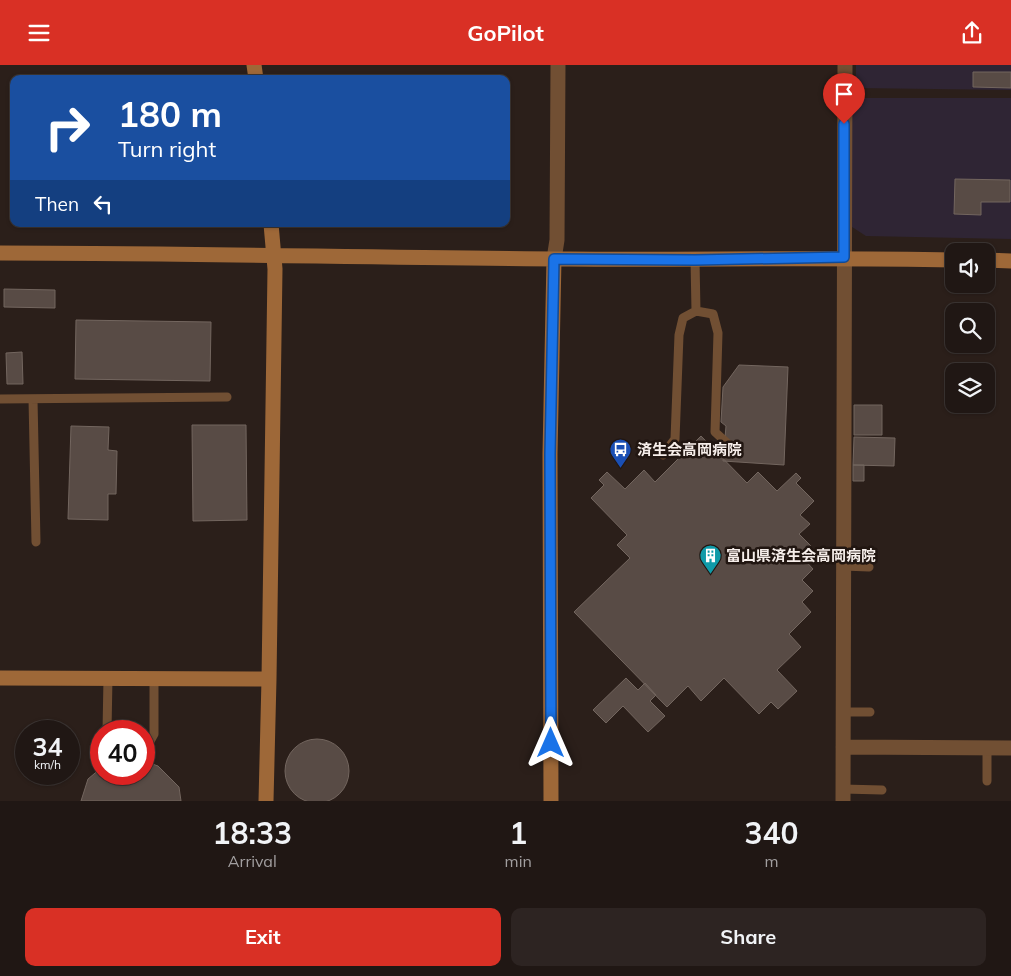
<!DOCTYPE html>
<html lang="en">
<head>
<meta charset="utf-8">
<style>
	body { margin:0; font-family:Mulish,"Noto Sans JP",sans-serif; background:#2d2422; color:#f1f3f6; height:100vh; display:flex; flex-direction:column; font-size:19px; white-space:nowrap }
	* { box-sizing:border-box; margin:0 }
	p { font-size:16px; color:#a29fa0 }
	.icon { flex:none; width:28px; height:28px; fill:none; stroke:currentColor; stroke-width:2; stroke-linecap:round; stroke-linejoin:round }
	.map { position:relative; height:736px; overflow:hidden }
	.sheet { display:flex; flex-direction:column; background:#201714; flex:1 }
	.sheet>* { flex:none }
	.hud { position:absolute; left:10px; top:10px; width:500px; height:152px; border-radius:10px; box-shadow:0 1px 4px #0004,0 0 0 1px #3d3634; background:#1a4fa0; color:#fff; overflow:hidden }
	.tools { position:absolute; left:945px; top:178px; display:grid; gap:10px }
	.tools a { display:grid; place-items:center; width:50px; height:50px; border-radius:10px; background:#201714; box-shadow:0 1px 4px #0004,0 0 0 1px #3d3634; font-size:25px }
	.speed { position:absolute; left:15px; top:655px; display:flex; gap:10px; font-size:25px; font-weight:700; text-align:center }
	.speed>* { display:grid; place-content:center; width:65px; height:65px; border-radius:50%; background:#201714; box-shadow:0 1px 4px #0004,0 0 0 1px #3d3634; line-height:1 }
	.speed small { font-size:12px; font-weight:400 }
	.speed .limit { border:8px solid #d22; background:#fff; color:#111 }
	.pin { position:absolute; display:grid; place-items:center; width:42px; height:42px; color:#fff; margin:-51px -21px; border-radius:50% 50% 50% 0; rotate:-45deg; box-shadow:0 0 5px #0007 }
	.pin .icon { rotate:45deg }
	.me { position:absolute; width:55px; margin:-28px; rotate:0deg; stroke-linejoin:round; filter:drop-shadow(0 0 4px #0008) }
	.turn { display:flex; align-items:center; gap:18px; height:105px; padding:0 25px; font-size:22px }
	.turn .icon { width:65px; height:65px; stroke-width:2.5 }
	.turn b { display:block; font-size:35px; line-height:42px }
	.then { display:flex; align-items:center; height:48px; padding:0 25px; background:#0003; gap:10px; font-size:19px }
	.eta { display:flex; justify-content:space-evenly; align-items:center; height:85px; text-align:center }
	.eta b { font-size:30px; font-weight:700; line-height:35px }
	.cta { display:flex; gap:10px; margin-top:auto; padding:10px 25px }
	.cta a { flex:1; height:58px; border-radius:10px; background:#d93025; color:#fff; font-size:20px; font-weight:700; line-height:58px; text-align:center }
	.cta a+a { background:#2d2422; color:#f1f3f6 }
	header { display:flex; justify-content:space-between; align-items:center; height:65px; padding:0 25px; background:#d93025; color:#fff; font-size:22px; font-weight:700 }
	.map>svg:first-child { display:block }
	.commercial { fill:#2f2534 }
	.building { fill:#584b45; stroke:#73665f }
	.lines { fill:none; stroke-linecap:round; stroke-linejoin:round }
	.lane { stroke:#714f33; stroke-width:9 }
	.street { stroke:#714f33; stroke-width:15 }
	.secondary { stroke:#9e6838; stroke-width:15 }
	.route-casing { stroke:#114b97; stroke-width:12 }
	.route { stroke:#1a73e8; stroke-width:9 }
	.labels { text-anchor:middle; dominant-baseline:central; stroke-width:5; stroke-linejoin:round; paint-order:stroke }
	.poi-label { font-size:15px; font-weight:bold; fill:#f6eeea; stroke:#211611; text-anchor:start }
</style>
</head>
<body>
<header><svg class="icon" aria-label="menu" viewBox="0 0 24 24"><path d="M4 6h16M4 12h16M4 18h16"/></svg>GoPilot<svg class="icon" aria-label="share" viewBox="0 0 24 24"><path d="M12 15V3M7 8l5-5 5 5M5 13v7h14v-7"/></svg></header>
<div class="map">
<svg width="1011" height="736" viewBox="0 0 1011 736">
	<rect width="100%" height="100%" fill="#2b1f1a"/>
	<path class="commercial" d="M856,0H1011V25L856,23Z
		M852,33H1011V174L866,171L849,160Z"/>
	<path class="building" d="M973,7H1011V23L973,22Z
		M955,114L1010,115V137H981V150L954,149Z
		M4,224L55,225V243L4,242Z
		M76,255L211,257L210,316L75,314Z
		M22,287L23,319H7L6,288Z
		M739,300L788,302L784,400L723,396L726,361L721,357L723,322Z
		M854,340H882V370H854Z
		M192,360H246L247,455L193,456Z
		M71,361L109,362L108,385L117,386L116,429H108V455L68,454Z
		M701,371L747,418L758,407L777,426L796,408L801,413L796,418L814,436L800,450L810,459L799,469L811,481L801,491L813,504L802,515L813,526L802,537L811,547L789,569L801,582L777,605L797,626L778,644L771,637L759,649L724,613L701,636L688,621L667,642L574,547L630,493L617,480L627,470L591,433L604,420L599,415L607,407L625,424L644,405L655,417Z
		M854,372L895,373L894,401L853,400Z
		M853,400H864V416H853Z
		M626,613L638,625L645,618L656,630L650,636L665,651L648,667L623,641L606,658L593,645Z
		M285 706a32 32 0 1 1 64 0a32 32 0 1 1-64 0Z
		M144,696L158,701L179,722L181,736H81L88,714L101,703V709H144Z"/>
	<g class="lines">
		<path class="lane" d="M695,195L696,246
			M0,334L227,332
			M33,334L36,477
			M663,390L675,374L679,270L683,253L696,246L713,249L718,268L715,367L737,387
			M843,501L869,502
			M843,647H870
			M107,666L108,613
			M144,682L149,678L154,669V613
			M987,682V716
			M843,724L882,725"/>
		<path class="street" d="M554,194L557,175L558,0
			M843,682L1011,683
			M843,736L845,0"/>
		<path class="secondary" d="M254,0L256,14
			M0,188C190,188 380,193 570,194C698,195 826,192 954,195
			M986,195L1011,196
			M0,613L269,614
			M266,736L269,614L275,204L271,159
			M551,736L550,389L554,194"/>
	</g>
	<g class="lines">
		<defs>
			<path id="route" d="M551,678L550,389L554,194L695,195L844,192V59"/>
		</defs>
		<use href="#route" class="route-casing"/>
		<use href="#route" class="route"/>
	</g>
	<defs>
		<symbol id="bus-pin" viewBox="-11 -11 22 30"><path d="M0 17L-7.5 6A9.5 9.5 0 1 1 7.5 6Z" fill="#1a4fb4" stroke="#211611"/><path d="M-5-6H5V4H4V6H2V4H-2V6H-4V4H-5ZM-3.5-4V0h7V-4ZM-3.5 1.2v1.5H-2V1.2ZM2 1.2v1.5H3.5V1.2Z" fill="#fff"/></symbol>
		<symbol id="building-pin" viewBox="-11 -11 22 30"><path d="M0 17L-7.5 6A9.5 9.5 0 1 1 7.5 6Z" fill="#0f9aa8" stroke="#211611"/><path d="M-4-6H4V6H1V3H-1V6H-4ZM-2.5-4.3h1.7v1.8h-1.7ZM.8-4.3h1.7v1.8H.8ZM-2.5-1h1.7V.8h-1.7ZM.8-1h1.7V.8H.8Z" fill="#fff"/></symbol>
	</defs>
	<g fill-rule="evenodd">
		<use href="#bus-pin" x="608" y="372" width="25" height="34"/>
		<use href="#building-pin" x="698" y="478" width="25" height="34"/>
	</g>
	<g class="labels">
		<g class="poi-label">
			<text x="637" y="384">済生会高岡病院</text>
			<text x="726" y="490">富山県済生会高岡病院</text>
		</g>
	</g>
</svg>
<div class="tools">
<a><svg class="icon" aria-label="sound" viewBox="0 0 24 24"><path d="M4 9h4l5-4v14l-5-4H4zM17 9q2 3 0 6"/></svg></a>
<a><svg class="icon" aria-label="search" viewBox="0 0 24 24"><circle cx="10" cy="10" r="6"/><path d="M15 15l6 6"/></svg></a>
<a><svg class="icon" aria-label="layers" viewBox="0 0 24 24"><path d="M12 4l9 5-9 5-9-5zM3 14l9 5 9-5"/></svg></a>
</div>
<div class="speed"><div>34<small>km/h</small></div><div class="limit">40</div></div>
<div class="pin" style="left:844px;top:59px;background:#d93025"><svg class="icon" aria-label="arrive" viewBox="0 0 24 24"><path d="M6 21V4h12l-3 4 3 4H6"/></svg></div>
<svg class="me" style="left:551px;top:678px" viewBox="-20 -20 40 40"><path d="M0-17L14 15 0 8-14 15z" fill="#1a73e8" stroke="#fff" stroke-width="4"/></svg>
<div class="hud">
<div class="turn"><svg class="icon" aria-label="right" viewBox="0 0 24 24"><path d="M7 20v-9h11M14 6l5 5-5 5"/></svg><div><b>180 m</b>Turn right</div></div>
<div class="then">Then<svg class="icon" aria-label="left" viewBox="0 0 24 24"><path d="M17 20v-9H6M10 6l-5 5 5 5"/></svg></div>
</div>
</div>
<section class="sheet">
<div class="eta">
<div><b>18:33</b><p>Arrival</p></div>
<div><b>1</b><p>min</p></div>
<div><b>340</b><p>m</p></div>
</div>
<div class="cta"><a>Exit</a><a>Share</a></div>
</section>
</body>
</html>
